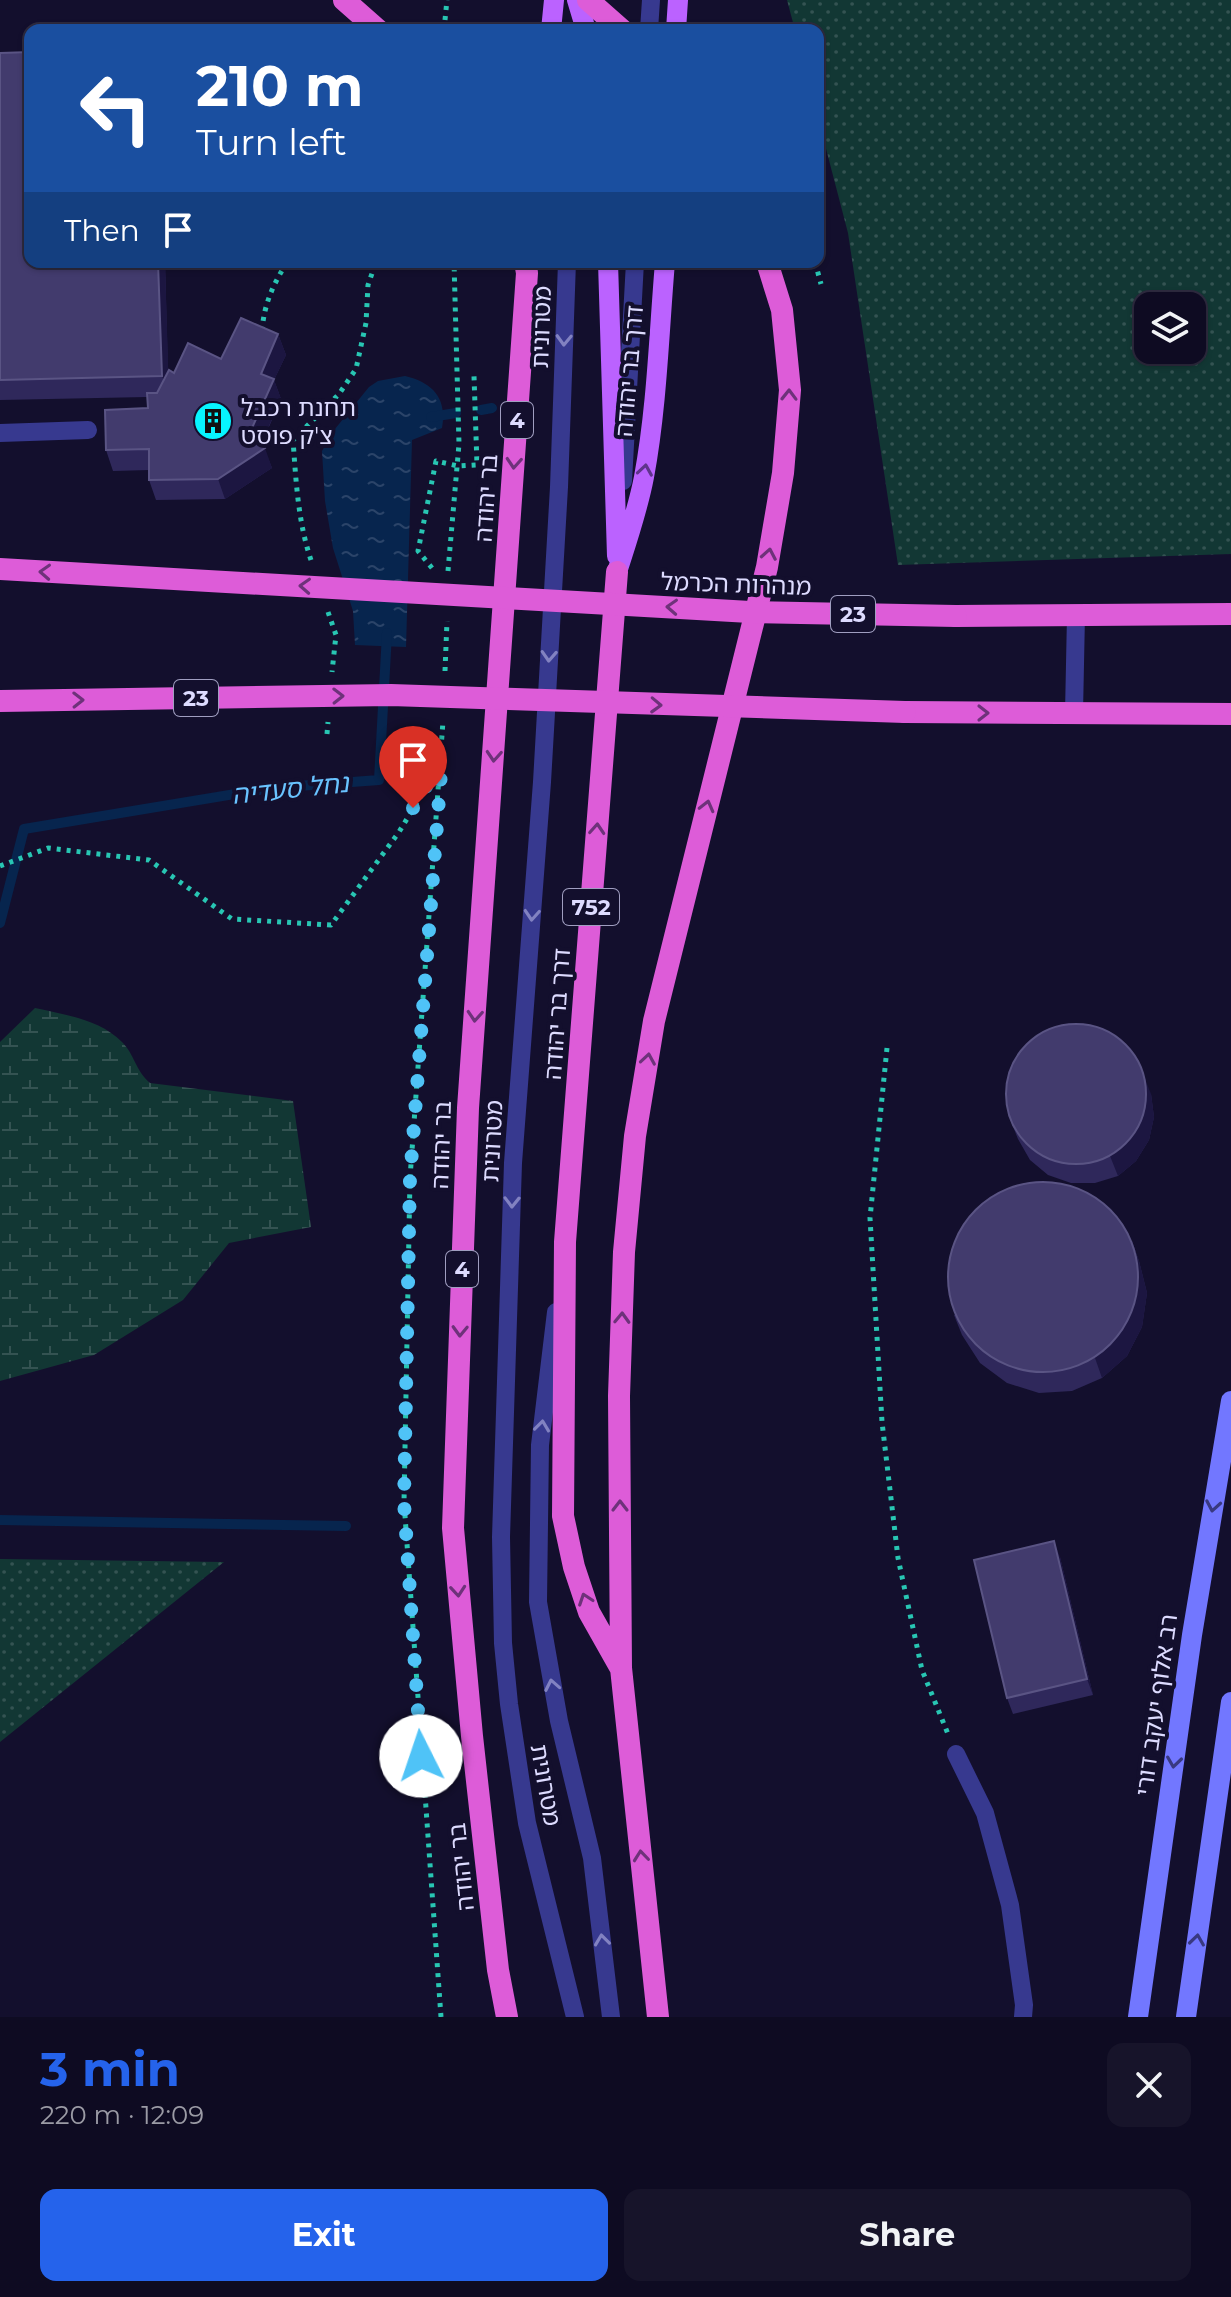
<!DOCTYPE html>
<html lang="en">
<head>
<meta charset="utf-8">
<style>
	body { margin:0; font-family:Montserrat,"Noto Sans Hebrew",sans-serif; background:#17142a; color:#f1f3f6; height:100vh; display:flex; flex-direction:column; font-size:30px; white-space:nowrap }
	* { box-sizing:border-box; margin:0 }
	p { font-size:26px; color:#9b9ba5 }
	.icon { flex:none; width:44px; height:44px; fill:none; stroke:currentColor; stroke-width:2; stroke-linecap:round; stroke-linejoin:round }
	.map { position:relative; height:2017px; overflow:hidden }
	.panel { display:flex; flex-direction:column; background:#0e0b22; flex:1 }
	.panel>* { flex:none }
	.guide { position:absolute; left:24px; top:24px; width:800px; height:244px; border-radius:16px; box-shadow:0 2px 6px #0004,0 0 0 2px #2e2b40; background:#1a4fa0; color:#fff; overflow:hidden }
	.fabs { position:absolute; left:1134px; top:292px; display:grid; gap:16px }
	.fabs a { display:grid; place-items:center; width:72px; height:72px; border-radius:16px; background:#0e0b22; box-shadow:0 2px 6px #0004,0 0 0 2px #2e2b40; font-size:40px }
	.pin { position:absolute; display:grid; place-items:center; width:68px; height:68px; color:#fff; margin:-82px -34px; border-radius:50% 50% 50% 0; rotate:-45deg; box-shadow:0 0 8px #0007 }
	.pin .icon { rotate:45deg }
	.me { position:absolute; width:88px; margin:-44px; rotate:356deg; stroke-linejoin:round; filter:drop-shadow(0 0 6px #0008) }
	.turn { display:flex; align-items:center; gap:28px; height:168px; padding:0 40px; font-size:36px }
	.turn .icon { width:104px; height:104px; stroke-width:2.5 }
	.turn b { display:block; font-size:56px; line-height:68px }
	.then { display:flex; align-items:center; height:76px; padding:0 40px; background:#0003; gap:16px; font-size:30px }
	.round { display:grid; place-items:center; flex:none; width:84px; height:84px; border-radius:16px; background:#17142a }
	.head { display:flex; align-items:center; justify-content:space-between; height:136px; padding:0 40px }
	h1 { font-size:48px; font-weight:700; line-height:60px; color:#2563eb }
	.action { display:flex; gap:16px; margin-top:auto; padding:16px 40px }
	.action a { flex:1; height:92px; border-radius:16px; background:#2563eb; color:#fff; font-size:32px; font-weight:700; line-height:92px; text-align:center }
	.action a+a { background:#17142a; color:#f1f3f6 }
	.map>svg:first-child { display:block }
	.green { fill:url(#green-dots); fill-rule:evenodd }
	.wetland { fill:url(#wetland-marsh) }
	.water { fill:url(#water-ripples) }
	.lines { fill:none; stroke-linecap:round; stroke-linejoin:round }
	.stream { stroke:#07254e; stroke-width:10 }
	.path { stroke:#28c6b3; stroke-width:5; stroke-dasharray:4 6; stroke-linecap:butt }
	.service { stroke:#37398f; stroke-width:18 }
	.secondary { stroke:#7277ff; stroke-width:20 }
	.primary { stroke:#bb62ff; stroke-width:20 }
	.trunk { stroke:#dd5cd8; stroke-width:22 }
	.trunk-bridge { stroke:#dd5cd8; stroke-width:22 }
	.wall { fill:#2f285b }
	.shaded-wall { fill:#1c1641 }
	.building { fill:#423b6d; stroke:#5a5484; stroke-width:2 }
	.oneway { stroke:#8282c1 }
	.oneway2 { stroke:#6e327a }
	.oneway3 { stroke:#5f348c }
	.oneway4 { stroke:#393981 }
	.route { stroke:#4fc3f7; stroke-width:14; stroke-dasharray:0 25.2 }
	.labels { text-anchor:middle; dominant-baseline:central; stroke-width:8; stroke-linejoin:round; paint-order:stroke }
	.shield { fill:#130f2d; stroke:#a09ec0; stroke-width:2 }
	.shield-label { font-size:22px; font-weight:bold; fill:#dddbff }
	.street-label { font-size:24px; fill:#dddbff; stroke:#130f2d }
	.poi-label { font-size:24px; fill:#dddbff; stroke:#130f2d; text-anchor:start }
	.water-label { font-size:26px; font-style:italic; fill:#69c3ff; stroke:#130f2d }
</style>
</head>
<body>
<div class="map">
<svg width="1231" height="2017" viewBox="0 0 1231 2017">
	<defs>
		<pattern id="green-dots" width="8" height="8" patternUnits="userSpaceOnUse" patternTransform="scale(2)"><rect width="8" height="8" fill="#123734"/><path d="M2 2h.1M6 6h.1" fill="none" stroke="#345352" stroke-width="1.8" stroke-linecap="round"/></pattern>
		<pattern id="wetland-marsh" width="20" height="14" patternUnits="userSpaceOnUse" patternTransform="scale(2)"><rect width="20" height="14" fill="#123734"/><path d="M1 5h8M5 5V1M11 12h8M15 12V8" fill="none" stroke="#345352"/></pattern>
		<pattern id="water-ripples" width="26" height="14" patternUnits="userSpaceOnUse" patternTransform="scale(2)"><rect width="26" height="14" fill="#07254e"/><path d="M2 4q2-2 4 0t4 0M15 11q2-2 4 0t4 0" fill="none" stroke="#2b4469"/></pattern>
	</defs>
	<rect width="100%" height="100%" fill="#130f2d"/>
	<path class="green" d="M787,0H1231V554L898,565L848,233L818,118V30H795ZM1148,306H1192V350H1148Z
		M0,1559L224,1562L0,1742Z"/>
	<path class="wetland" d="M35,1008C66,1015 99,1019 122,1042C135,1055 135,1070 150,1083L293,1101L311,1227L229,1243L183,1300L94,1355L0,1381V1042Z"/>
	<path class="water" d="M405,376C434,383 447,399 442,428L412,440L406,647L355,645L353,611L333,548L325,501L322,451L335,429L369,387L378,381Z"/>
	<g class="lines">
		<path class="stream" d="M481,410L492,408
			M431,417L456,413
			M0,923L24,829L271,788L379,780L387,633
			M0,1520L346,1526"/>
		<path class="path" d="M444,30L447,0
			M815,262L821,284
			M262,331C264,304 273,285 287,262
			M311,560C298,522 296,481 293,440L339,394L356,369L366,323L368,285L376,262
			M432,568L418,551L436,461L458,466L477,465L474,376
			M448,571L459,444L454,262
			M328,612L336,635L332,672
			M445,671L447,621
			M327,734L328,722
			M0,866L48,848L149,860L232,919L331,925L399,832L442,761
			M887,1048L870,1218L882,1422L898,1558L922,1670L948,1734
			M441,2017L404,1502L410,1178L443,721"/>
		<path class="service" d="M649,30L651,0
			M567,262L559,487L542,782L513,1163L501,1537L503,1643L509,1704L527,1823L575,2017
			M0,433L88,430
			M623,481L635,262
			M1074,713L1076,615
			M556,1312L540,1445L538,1602L559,1721L592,1858L611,2017
			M956,1754L985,1813L1010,1905L1024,2005L1023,2017"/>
		<path class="secondary" d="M1138,2017L1192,1635L1231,1401
			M1186,2017L1231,1702"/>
		<path class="primary" d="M577,0L586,30
			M551,30L554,0
			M676,30L678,0
			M608,262L617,556
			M617,572C627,541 638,509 644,477C657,407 659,333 665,262"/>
		<path class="trunk" d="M344,0L378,30
			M588,0L622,30
			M617,572L565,1242L563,1516L574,1567L589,1612L620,1667
			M956,616L1231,614
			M905,712L1231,714
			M507,2017L498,1970L472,1736L453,1528L468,1108L527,273L525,262
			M658,2017L621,1668L619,1396L624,1252L635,1136L654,1021L767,567L783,473L790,390L782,310L767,262"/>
		<path class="trunk-bridge" d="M0,569L750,612L956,616
			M0,701L391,695L905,712"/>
	</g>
	<path class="wall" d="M0,53L30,262H165L168,372L174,373L221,359L278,334L286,355L274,380L281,399L262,443L272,468L225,499L156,500L149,480V470L113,471L106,450L148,408L147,397L0,400Z
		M1151,1094L1154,1117L1149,1140L1136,1161L1118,1176L1095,1183H1071L1048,1175L1030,1160L1018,1139L1010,1119Z
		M1132,1241L1139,1261L1147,1293L1142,1327L1127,1356L1102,1378L1072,1391L1039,1393L1007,1383L980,1363L962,1335L954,1315Z
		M1060,1557L1093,1695L1013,1714L1007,1698Z"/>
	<path class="shaded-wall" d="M158,262H165L169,396L162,376Z
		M278,334L286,355L274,380L281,399L259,448L252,428L261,374Z
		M265,448L272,468L225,499L218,479Z
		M1143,1074L1151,1094L1154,1117L1149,1140L1136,1161L1118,1176L1110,1156Z
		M1132,1241L1139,1261L1147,1293L1142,1327L1127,1356L1102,1378L1095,1358Z
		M1054,1541L1060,1557L1093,1695L1087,1679Z"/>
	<path class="building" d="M30,52V262H158L162,376L0,380V53Z
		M241,318L278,334L261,374L274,379L252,428L265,448L218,479L149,480V449L106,450L105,410L148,408L147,393H157L169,370L174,373L188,343L221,359Z
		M1006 1094a70 70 0 1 1 140 0a70 70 0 1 1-140 0Z
		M948 1277a95 95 0 1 1 190 0a95 95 0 1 1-190 0Z
		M1054,1541L1087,1679L1007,1698L974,1560Z"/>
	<defs><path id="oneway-chevron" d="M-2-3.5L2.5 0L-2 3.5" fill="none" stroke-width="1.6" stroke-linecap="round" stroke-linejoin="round" transform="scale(2)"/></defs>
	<g class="oneway">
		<use href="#oneway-chevron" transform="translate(564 340) rotate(92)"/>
		<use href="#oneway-chevron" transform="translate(549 656) rotate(93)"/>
		<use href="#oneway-chevron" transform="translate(532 915) rotate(94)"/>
		<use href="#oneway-chevron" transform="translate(512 1202) rotate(91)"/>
		<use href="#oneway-chevron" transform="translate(542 1426) rotate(-83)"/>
		<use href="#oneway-chevron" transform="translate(552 1685) rotate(-101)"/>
		<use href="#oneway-chevron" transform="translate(602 1940) rotate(-97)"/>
	</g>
	<g class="oneway2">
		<use href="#oneway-chevron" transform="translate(789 395) rotate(-89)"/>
		<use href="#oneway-chevron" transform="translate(514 463) rotate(94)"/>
		<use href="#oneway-chevron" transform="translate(769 554) rotate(-80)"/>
		<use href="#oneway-chevron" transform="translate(45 572) rotate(-177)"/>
		<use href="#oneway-chevron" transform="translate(305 586) rotate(-177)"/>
		<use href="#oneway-chevron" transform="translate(672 607) rotate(-177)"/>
		<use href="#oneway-chevron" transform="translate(338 696) rotate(-1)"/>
		<use href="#oneway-chevron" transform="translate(78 700) rotate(-1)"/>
		<use href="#oneway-chevron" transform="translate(656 705) rotate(2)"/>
		<use href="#oneway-chevron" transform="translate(983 713)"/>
		<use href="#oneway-chevron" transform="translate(494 756) rotate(94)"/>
		<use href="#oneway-chevron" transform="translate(707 806) rotate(-76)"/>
		<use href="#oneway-chevron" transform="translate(597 829) rotate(-86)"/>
		<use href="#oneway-chevron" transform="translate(475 1016) rotate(94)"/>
		<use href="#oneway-chevron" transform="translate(648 1059) rotate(-81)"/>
		<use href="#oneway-chevron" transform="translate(622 1318) rotate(-88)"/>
		<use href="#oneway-chevron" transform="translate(460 1331) rotate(92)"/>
		<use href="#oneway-chevron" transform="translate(620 1506) rotate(-90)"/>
		<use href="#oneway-chevron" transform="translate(458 1591) rotate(85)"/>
		<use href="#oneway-chevron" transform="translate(585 1599) rotate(-109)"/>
		<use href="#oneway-chevron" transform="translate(641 1856) rotate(-96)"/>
	</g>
	<use class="oneway3" href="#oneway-chevron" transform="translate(645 470) rotate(-81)"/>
	<g class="oneway4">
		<use href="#oneway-chevron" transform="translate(1213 1506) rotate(100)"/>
		<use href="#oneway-chevron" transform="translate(1174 1762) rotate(98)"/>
		<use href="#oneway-chevron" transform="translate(1197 1940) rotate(-82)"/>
	</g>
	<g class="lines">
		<path class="route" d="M413,808L442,760L410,1178L404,1502L421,1756"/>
	</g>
	<defs>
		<symbol id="building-disc" viewBox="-11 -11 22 22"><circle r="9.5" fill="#07f5ff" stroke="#130f2d"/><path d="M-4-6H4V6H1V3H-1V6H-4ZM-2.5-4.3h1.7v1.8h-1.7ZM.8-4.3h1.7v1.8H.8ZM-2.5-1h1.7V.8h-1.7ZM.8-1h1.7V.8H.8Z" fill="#111"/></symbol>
	</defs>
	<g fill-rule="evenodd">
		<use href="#building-disc" x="191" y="399" width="44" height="44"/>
	</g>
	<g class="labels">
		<g class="shield">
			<rect x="501" y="402" width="32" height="36" rx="6"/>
			<rect x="831" y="596" width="44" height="36" rx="6"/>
			<rect x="174" y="680" width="44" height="36" rx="6"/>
			<rect x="563" y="889" width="56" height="36" rx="6"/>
			<rect x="446" y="1251" width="32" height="36" rx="6"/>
		</g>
		<g class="shield-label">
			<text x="517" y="420">4</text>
			<text x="853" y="614">23</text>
			<text x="196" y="698">23</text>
			<text x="591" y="907">752</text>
			<text x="462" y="1269">4</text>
		</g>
		<g class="street-label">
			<text transform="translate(541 327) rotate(-88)">מטרונית</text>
			<text transform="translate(629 371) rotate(-85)">דרך בר יהודה</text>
			<text transform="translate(486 498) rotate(-86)">בר יהודה</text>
			<text transform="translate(736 584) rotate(2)">מנהרות הכרמל</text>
			<text transform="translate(557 1014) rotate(-86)">דרך בר יהודה</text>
			<text transform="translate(492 1141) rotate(-87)">מטרונית</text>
			<text transform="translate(441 1145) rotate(-88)">בר יהודה</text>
			<text transform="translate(1156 1705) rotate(-82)">רב אלוף יעקב דורי</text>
			<text transform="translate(546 1785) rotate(80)">מטרונית</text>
			<text transform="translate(461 1867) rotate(-96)">בר יהודה</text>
		</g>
		<g class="poi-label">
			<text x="241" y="407">תחנת רכבל<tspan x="241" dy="28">צ'ק פוסט</tspan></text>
		</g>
		<g class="water-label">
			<text transform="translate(290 789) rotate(-6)">נחל סעדיה</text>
		</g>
	</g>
</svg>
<div class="fabs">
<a><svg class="icon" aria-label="layers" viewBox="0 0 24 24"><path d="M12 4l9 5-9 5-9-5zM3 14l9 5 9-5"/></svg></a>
</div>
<div class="pin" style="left:413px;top:808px;background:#d93025"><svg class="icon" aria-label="arrive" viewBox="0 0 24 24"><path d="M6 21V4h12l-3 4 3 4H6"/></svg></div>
<svg class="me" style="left:421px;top:1756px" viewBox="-20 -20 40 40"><circle r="19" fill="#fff"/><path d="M0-13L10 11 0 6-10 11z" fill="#4fc3f7"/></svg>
<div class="guide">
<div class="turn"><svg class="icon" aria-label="left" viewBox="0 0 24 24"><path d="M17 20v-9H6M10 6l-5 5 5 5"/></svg><div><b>210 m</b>Turn left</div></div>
<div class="then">Then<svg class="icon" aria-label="arrive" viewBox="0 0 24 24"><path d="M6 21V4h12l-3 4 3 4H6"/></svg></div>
</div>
</div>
<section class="panel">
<div class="head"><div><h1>3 min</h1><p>220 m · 12:09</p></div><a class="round"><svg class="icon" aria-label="close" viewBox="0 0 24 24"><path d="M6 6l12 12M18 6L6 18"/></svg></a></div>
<div class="action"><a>Exit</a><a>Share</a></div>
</section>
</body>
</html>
